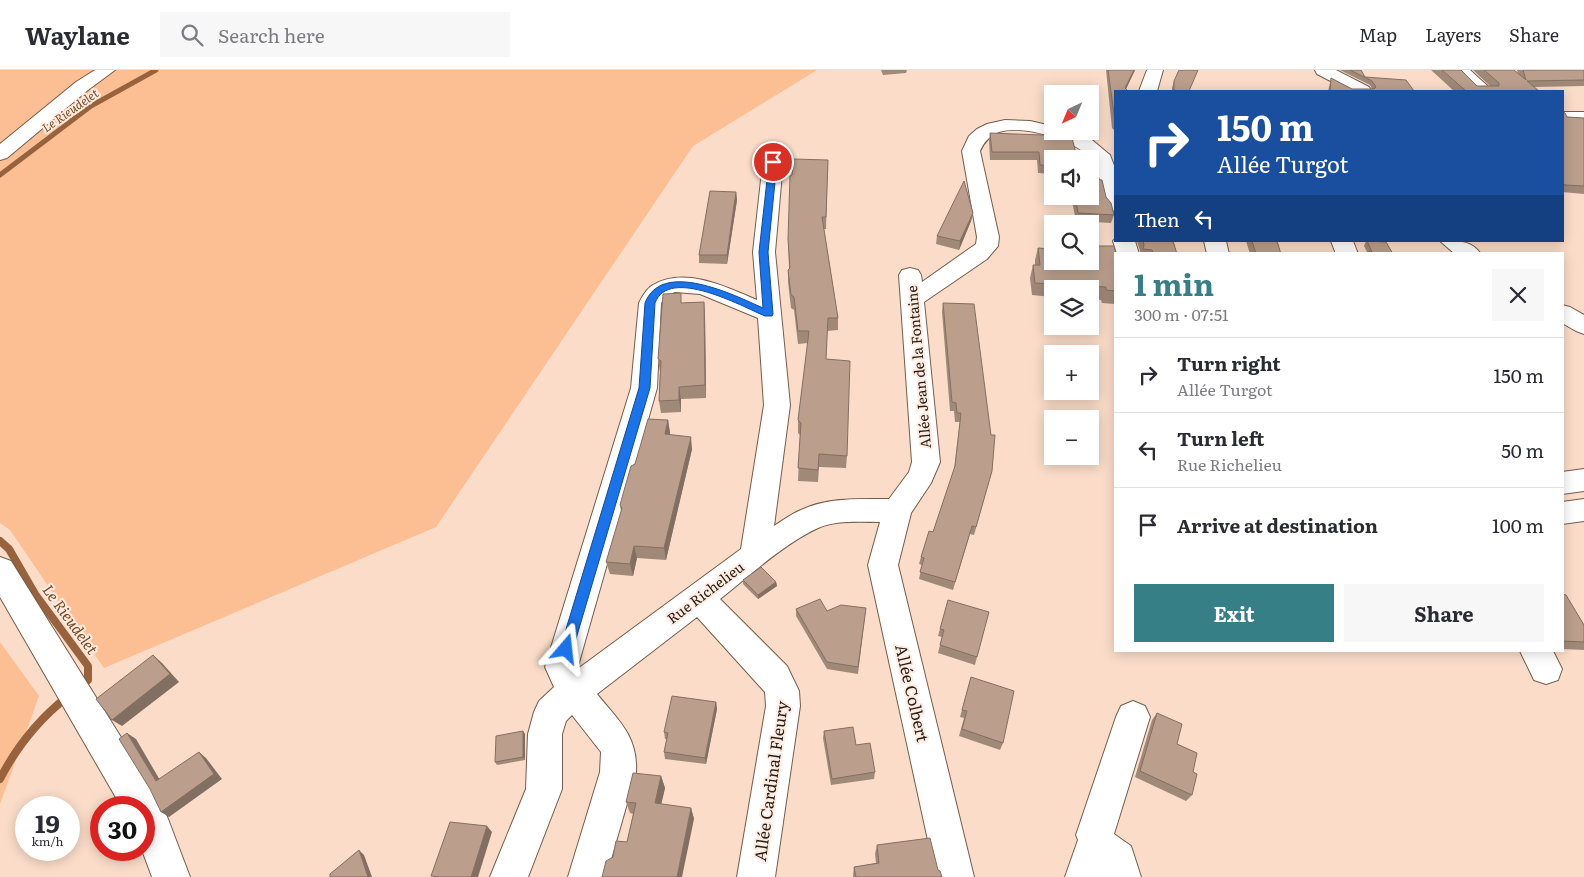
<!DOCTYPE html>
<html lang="en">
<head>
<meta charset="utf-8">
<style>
	body { margin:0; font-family:Literata,serif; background:#f7f7f7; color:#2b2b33; height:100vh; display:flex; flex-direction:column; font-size:19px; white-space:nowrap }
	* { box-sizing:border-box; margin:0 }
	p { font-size:16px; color:#7c7c81 }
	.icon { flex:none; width:28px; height:28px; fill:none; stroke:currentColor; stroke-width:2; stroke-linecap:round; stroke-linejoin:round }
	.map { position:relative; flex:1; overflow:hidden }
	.panel { position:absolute; left:1114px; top:182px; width:450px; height:400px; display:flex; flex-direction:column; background:#fff; border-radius:0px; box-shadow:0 2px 12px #0003 }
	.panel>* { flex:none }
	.guide { position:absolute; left:1114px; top:20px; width:450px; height:152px; border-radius:0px; box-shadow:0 2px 12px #0003; background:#1a4fa0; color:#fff; overflow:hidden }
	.needle { width:32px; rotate:224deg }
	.buttons { position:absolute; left:1044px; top:15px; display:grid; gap:10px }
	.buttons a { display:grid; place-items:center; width:55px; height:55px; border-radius:0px; background:#fff; box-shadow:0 2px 12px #0003; font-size:25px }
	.speed { position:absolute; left:15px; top:726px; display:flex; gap:10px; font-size:25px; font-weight:700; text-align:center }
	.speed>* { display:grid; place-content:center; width:65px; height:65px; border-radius:50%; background:#fff; box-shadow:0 2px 12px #0003; line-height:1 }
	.speed small { font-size:12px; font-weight:400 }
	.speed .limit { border:8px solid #d22; background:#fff; color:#111 }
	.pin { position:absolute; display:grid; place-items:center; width:42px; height:42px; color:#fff; margin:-21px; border:2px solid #fff; border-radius:50%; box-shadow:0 1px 5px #0007 }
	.me { position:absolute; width:55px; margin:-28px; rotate:17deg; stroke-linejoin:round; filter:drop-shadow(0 0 4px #0008) }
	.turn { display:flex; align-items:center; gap:18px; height:105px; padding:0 20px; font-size:22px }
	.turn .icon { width:65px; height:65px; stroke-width:2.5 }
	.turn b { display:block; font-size:35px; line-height:42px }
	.then { display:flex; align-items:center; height:48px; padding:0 20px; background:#0003; gap:10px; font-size:19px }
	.round { display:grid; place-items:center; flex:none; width:52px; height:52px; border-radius:0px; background:#f7f7f7 }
	.summary { display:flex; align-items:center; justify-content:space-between; height:85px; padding:0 20px }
	h1 { font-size:30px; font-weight:700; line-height:38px; color:#377f86 }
	.cta { display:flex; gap:10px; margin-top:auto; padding:10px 20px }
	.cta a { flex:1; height:58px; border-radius:0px; background:#377f86; color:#fff; font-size:20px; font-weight:700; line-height:58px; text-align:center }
	.cta a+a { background:#f7f7f7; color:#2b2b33 }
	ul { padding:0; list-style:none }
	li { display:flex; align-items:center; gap:15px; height:75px; padding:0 20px; border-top:1px solid #e1e1e2 }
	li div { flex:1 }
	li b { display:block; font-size:19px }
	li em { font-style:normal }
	header { display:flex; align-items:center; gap:30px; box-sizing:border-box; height:70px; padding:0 25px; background:#fff; border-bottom:1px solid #e1e1e2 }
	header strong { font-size:24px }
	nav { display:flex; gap:28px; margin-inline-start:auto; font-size:18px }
	.search { width:350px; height:45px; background:#f7f7f7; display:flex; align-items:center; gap:12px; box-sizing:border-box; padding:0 18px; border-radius:0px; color:#7c7c81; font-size:19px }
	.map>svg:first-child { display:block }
	.green { fill:#fcbe93 }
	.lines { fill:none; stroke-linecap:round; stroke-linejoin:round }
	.stream-far1 { stroke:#98633c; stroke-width:5 }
	.stream { stroke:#98633c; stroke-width:8 }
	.minor-casing { stroke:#755c4b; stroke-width:2 }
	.minor { fill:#fff; fill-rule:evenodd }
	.wall { fill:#a18978 }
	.shaded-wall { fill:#836f62 }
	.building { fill:#bb9f8c; stroke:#836f62 }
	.route { fill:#1a73e8; stroke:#114b97 }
	.labels { text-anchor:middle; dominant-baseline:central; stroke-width:4; stroke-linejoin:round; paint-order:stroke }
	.far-water-label { font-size:12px; font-style:italic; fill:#784721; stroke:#feece0 }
	.street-label { font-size:14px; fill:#261c15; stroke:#feece0 }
	.water-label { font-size:15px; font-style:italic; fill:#784721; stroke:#feece0 }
	.near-street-label { font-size:16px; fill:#261c15; stroke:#feece0 }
</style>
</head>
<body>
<header>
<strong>Waylane</strong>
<div class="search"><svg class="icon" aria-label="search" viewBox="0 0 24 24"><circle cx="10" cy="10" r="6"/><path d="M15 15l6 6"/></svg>Search here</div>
<nav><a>Map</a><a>Layers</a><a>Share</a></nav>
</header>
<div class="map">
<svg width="1584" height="807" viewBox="0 0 1584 807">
	<rect width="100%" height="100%" fill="#fadcc8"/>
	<path class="green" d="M0,0H817L693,76L436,457L104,598L10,460L0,453Z
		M0,572L39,626L0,734Z"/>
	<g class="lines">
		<path class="stream-far1" d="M0,105L91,36L156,0"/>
		<path class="stream" d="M0,471L9,479L35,524L88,596V610L79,617
			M0,709C17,676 38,650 67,627"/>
		<defs>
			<path id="minor" d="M95,0H115L88,20L7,88L0,90V74L76,12Z
				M1147,0H1163L1157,21H1139Z
				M1315,0H1336L1369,17L1372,21H1350L1317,4Z
				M1452,0H1470L1493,21H1474Z
				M1562,42H1584V52H1562Z
				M1005,50L1030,51L1052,56V61H1071L1092,70L1110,85L1115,98V141L1108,139L1105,135C1102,125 1099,97 1093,90C1076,70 1023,54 999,62C989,66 984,72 980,81L999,167L998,176L987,189L924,232L940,392L931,413L911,443L898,495L974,807H936L868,495L880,452C860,452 836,450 818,458C785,473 749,506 720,529L787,596L799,621L800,636L775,807H737L766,636L765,622L697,547L597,624C618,650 638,666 636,702L606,807H568L600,702L601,682L572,645L566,651L562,664V719L528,807H490L526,719L528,664L534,642L539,631L554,617L545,597L631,318L639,233C642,227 647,218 653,215C684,196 727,217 757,230L753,182L763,92L766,88L773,86L780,88L783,92L775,182L790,335L774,456C782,451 791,444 801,440C828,427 860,429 889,429L909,402L912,392L899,205L902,200L910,198L918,200L921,205L922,212L976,174L977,167L962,81L969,66L977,59L987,54ZM675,222L700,224L758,248L764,335L741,479L579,598L578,596L657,318L661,233L667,225Z
				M1115,169V171H1135L1139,184H1117L1113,171Z
				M1204,171H1226L1229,184H1207Z
				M1331,171H1353L1358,184H1336Z
				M1440,171C1455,171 1471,169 1481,184H1455Z
				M1562,235L1570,237L1584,245V264L1576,261L1562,253Z
				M1584,399V421L1562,424V402Z
				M1584,429V451L1562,454V432Z
				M0,487L11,491L157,725L168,749L190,807H152L142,780L144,738H122L0,527Z
				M1520,581H1553L1562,599L1558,610L1546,614L1534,610Z
				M1133,631L1145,636L1150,647L1114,764L1131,776L1141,807H1065L1078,770L1076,765L1116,647L1121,636Z"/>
		</defs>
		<use href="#minor" class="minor-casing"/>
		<use href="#minor" class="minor"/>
	</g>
	<path class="wall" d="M881,0H907L906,3L883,5Z
		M1106,0H1135L1126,19L1115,21V61L1112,58Z
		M1340,0H1361L1365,7L1414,21H1328L1330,13L1331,8L1352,19H1372L1370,15Z
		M1431,0H1461L1477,16H1490L1473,0H1514L1518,3L1517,0H1584V16L1534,17L1539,21H1454Z
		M1174,11L1190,21H1172V18Z
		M1562,41L1567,47L1584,48V124L1562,122Z
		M990,63L1077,87L1052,89V104L1038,103L1037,90H990L989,71Z
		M828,90L826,159H824L838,248V260L827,261L826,289L847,386L846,398L819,397L818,412L798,411L800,365L798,363V350L808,273L798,274L794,240L791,238L788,212V200L789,199L788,169Z
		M1094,109L1106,127L1114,145L1111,153L1076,151L1071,126H1090Z
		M736,122L737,130L727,194L699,193V185Z
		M973,143L971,151L959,180L936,174L937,166Z
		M1137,171H1173L1177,184H1141Z
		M1246,171H1277L1281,184H1250Z
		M1366,171L1393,184H1368L1364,176Z
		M1052,174L1115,184V234L1102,233L1101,230L1090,229V219H1052V227L1032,225L1030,208L1033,195H1035V190L1038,178L1051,179Z
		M704,232L705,245L706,328L681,329V342L661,343L659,331L660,302L658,289L682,233Z
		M943,233L992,401L974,465L970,464L953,520L919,509L922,495L919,494L921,487L933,462L954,400L960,352H955L954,341H950L942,242Z
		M668,350L670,363V365L692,379L666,490L637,488L633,506L610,504L606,492L621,442L620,435L635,394Z
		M743,510L776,512L777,516L758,529L743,514Z
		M1562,524L1584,555V580L1562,579Z
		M948,530L977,587L975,595L938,583L942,567L938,566Z
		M866,538L858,604L827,599L796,546V539L827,541Z
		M971,607L1003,673L1000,680L959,666L964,648L960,647Z
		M716,632L717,639L706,694L665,689L664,682L667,669H665L664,662Z
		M1157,643L1177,674L1193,702L1192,725L1186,731L1135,707L1152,650Z
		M824,661L875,702L874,709L831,715L823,668Z
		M525,664V690L497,695L495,692Z
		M661,706L665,718L661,734L691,738L694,749L613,787L627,772L633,744L630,743L626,732Z
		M877,775L938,800L942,807H853V805L854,797L876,793L875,784Z"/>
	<path class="shaded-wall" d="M1134,0H1135L1125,21V18Z
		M736,122L737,130L727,194V185Z
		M973,143L971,151L959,180L960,171Z
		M704,232L705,245L706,328L705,315Z
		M679,317L681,329V342L679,330Z
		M668,350L670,363L667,377L665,364Z
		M691,367L692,379L666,490L664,478Z
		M634,476L637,488L633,506L630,494Z
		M776,512L777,516L758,529V525Z
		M153,585L162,593L179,612L122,656L112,650Z
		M716,632L717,639L706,694L705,688Z
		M523,661L525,664V690L523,687Z
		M127,663L136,669L164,717L156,711Z
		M199,682L206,688L222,709L169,747L161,742Z
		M661,706L665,718L659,744L655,733Z
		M691,738L694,749L682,807H677Z
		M487,756L492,762L478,807H471Z
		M359,780L364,785L372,807H368Z"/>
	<path class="building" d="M1108,0H1134L1125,18L1128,21H1115V51Z
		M1179,0H1198L1189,21H1174V11Z
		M1350,0H1361L1365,7L1406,10L1414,21H1330L1331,8L1352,19H1374L1376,17L1372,11Z
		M1442,0H1461L1477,16H1499V13L1484,0H1514L1526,10L1523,0H1584V10L1527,11L1539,21H1466Z
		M1562,41L1565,43L1567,47L1584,48V116L1565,115L1562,112Z
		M990,63L1067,66L1072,68L1077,87H1089V89H1052V96L1040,95L1039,82H992Z
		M793,89L828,90L826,147H822L838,248H828L826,289L850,291L847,386L819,384L818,400L798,398L801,353L798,350L809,261H798L794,227L791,225L788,200L790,198L788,169L790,106L792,105Z
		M1090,92L1094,109L1102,110L1106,127L1111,133L1114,145L1078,143L1075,126H1090Z
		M964,111L973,143L960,171L937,166Z
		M710,121L736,122L727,185H699Z
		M1143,171H1173L1177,184H1153L1152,180L1143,179L1144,175Z
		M1252,171H1277L1281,184H1256Z
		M1367,171L1386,172L1393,184H1371L1369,181L1372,182Z
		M1052,174V191H1090V176H1114L1116,184H1115V221L1106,220V217L1035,213L1033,195H1040L1038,178L1052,179Z
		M681,223V233L704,232L705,315L679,317V330L659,331L661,291L658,289L663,224Z
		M943,233L974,234L991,365H995L992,401L976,457L972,456L955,512L920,502L924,488L921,487L929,461L933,462L955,396L961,343H957L956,333L952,332Z
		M648,349L668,350L665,364L691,367L664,478L634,476L630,494L606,492L622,438L620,435L623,424L631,396L635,394Z
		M761,497L776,512L758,525L743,510Z
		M1562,524L1566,525L1584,555V572L1562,571Z
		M820,529L827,541L841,535L866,538L858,597L827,592L796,539Z
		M948,530L989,542L977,587L940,575L944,560L940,559Z
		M153,585L170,604L112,650L96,629Z
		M971,607L1014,621L1003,673L962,659L967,641L962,640Z
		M672,626L716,632L705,688L664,682L668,663L664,662Z
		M1157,643L1182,654L1177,674L1197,683L1193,702L1197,704L1192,725L1140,701Z
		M853,657L856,675L870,673L875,702L832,709L824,661Z
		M523,661V687L495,692L496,666Z
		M127,663L156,711L199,682L214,704L161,742L150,719L119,669Z
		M633,703L661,706L655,733L691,738L677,807H602L606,791L613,787L616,771L627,772L636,733L626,732Z
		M450,752L487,756L471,807H440L431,806Z
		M930,768L938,800L940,801L942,807H856L854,797L879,793L877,775Z
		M359,780L368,807H330V804Z"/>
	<path class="route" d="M773,89L777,92L768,182L773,244L772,246H765C741,236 669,196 655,233L650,318L573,579L571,583L566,585L562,583L560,579L639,318L645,233C662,189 734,225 763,238L759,182L769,92Z"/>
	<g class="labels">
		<g class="far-water-label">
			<text transform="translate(70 40) rotate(-35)">Le Rieudelet</text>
		</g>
		<g class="street-label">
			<text transform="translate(918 297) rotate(-95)">Allée Jean de la Fontaine</text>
			<text transform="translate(705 522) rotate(-37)">Rue Richelieu</text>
		</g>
		<g class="water-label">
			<text transform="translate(71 549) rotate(54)">Le Rieudelet</text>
		</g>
		<g class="near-street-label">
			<text transform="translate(913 623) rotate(77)">Allée Colbert</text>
			<text transform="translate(770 711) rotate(-82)">Allée Cardinal Fleury</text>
		</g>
	</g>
</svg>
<div class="buttons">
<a><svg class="needle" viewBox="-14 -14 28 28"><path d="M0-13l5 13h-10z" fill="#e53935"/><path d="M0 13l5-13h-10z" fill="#7c7c81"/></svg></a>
<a><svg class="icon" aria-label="sound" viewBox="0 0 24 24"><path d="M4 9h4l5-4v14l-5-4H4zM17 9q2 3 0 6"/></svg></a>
<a><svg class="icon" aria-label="search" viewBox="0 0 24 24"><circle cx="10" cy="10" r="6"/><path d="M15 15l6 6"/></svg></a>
<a><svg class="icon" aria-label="layers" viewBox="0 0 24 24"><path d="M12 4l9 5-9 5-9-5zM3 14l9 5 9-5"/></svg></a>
<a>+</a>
<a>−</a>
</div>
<div class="speed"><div>19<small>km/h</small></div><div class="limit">30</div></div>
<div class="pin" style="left:773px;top:92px;background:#d93025"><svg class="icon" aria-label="arrive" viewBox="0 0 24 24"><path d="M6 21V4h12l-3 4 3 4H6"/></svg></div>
<svg class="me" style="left:566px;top:579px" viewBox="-20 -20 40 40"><path d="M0-17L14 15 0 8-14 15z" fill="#1a73e8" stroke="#fff" stroke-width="4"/></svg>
<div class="guide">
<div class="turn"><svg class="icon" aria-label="right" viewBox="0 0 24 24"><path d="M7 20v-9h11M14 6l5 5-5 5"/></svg><div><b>150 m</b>Allée Turgot</div></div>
<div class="then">Then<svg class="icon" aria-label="left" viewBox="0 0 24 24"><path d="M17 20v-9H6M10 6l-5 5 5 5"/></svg></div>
</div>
<section class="panel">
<div class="summary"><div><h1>1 min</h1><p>300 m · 07:51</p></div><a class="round"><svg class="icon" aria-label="close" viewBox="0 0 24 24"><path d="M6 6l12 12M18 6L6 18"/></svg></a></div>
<ul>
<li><svg class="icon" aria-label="right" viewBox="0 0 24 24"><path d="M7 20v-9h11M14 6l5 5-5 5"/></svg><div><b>Turn right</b><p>Allée Turgot</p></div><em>150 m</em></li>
<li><svg class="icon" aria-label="left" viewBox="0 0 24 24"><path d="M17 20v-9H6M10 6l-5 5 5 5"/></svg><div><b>Turn left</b><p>Rue Richelieu</p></div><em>50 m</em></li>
<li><svg class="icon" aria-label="arrive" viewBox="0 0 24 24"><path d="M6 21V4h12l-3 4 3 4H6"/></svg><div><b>Arrive at destination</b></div><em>100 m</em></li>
</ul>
<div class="cta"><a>Exit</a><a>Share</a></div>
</section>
</div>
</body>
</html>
